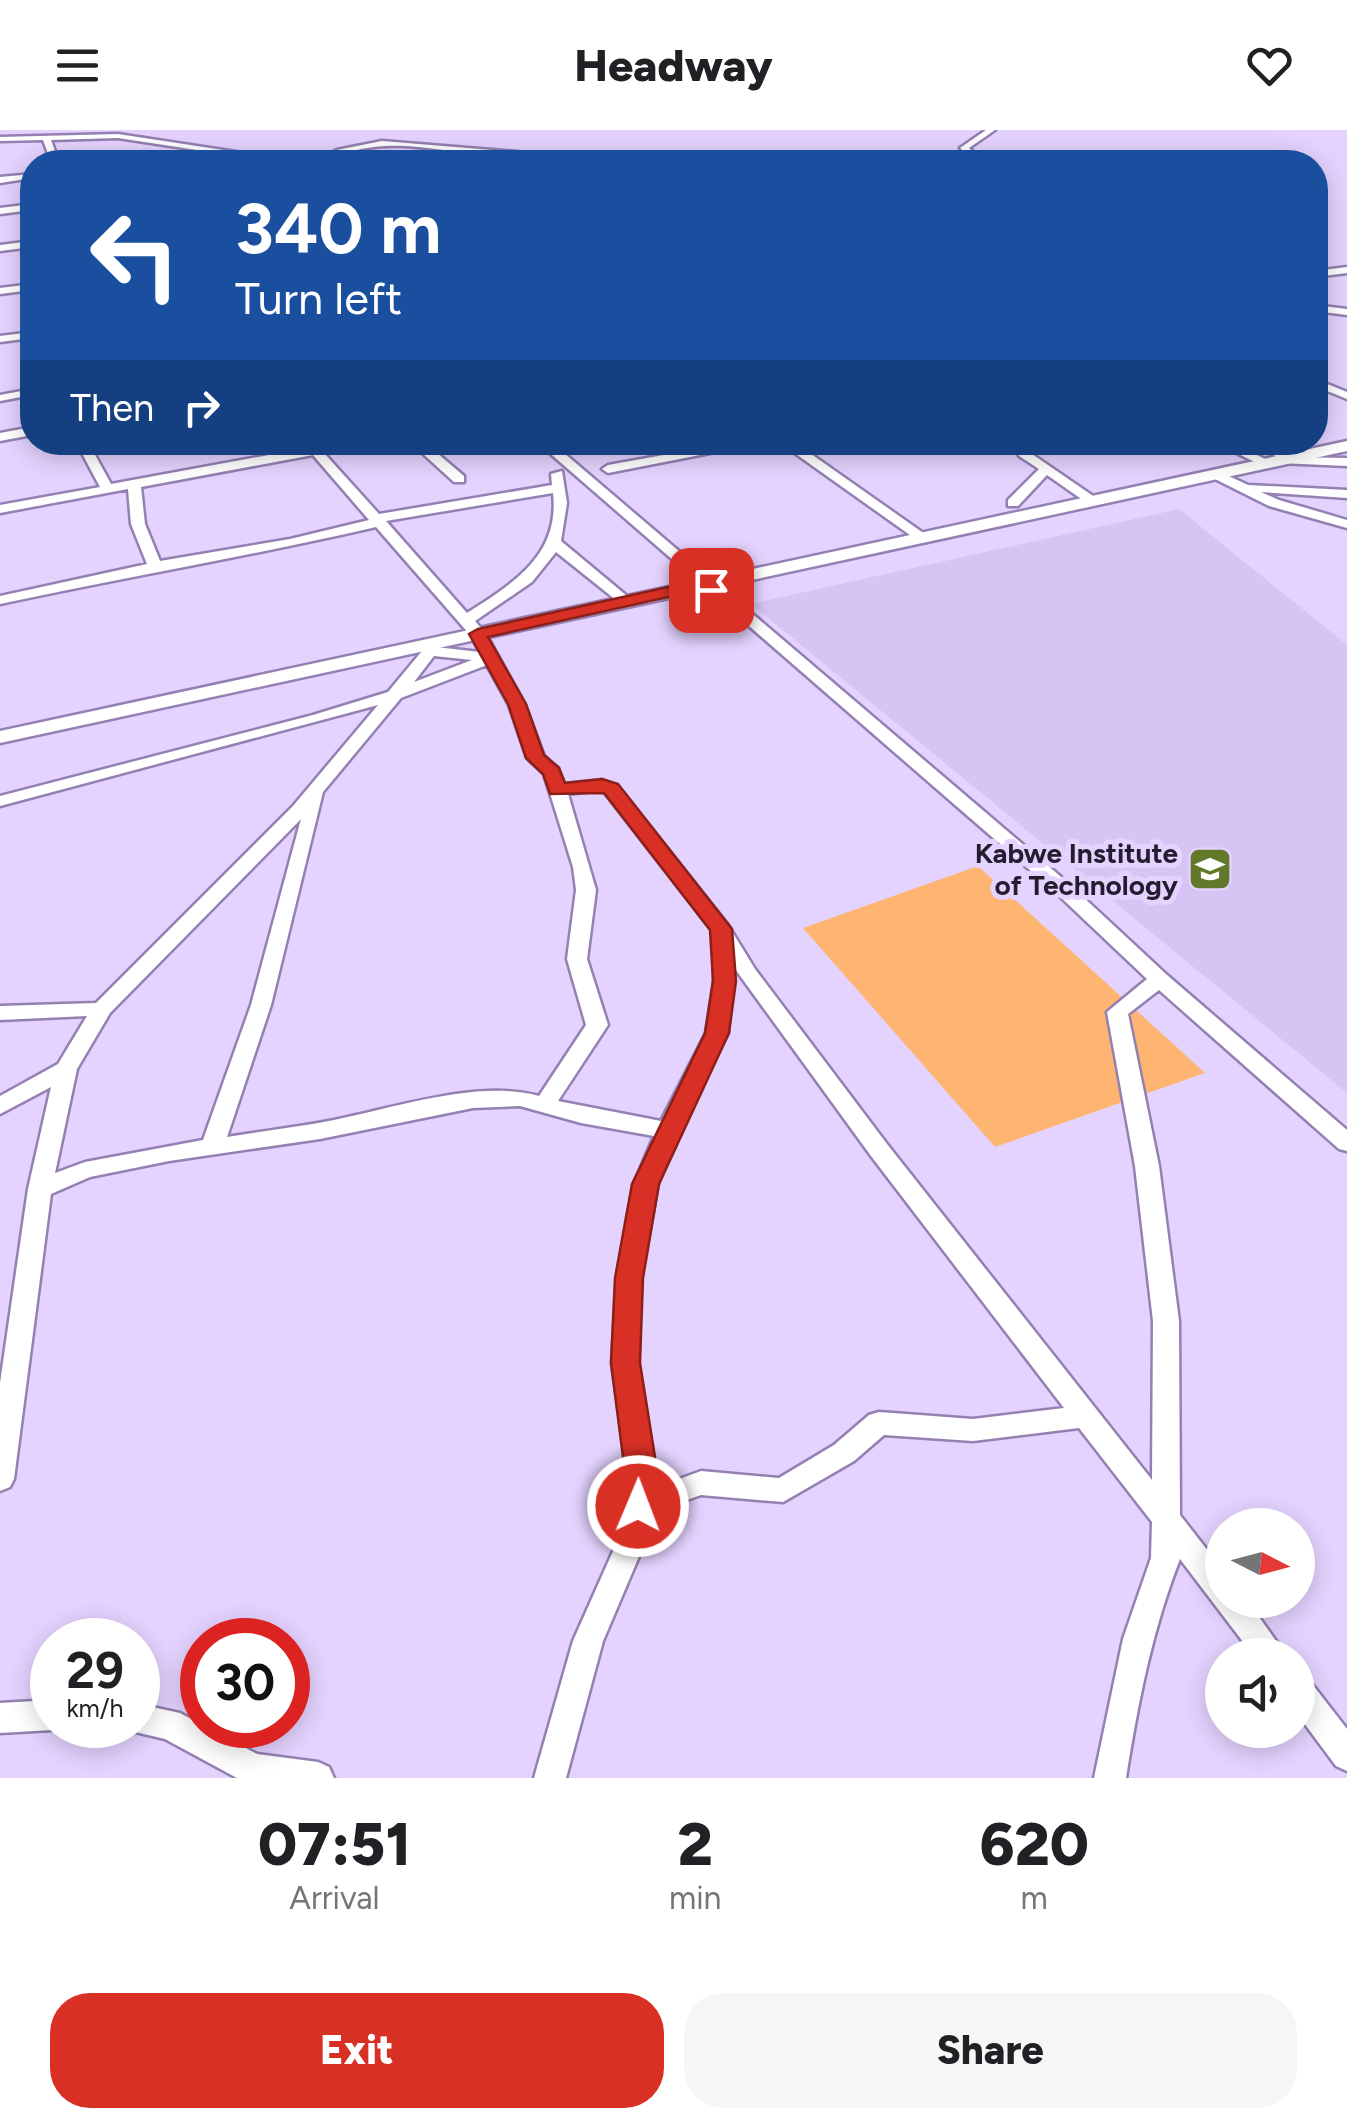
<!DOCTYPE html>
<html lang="en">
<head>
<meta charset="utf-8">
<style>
	body { margin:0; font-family:Figtree,sans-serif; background:#f6f6f6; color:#202124; height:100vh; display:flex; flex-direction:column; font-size:38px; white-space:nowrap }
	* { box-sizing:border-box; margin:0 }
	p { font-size:32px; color:#757577 }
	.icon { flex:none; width:55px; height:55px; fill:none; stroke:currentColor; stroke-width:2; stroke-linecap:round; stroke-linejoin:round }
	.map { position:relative; height:1648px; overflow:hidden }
	.side { display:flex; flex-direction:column; background:#fff; flex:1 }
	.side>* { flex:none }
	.hud { position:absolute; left:20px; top:20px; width:1308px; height:305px; border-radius:40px; box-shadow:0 5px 25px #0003; background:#1a4fa0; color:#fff; overflow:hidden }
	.needle { width:65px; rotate:96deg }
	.fabs { position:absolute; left:1205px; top:1378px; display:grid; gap:20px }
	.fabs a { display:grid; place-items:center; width:110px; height:110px; border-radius:50%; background:#fff; box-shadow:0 5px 25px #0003; font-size:50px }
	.speed { position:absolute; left:30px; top:1488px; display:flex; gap:20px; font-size:50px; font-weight:700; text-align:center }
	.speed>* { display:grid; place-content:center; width:130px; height:130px; border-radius:50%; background:#fff; box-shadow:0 5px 25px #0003; line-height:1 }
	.speed small { font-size:25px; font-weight:400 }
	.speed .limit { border:15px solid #d22; background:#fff; color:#111 }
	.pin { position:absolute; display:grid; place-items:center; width:85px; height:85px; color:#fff; margin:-42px; border-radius:20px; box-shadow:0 5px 15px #0006 }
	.me { position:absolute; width:110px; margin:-55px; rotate:1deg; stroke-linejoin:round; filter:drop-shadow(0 0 8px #0008) }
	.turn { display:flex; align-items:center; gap:35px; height:210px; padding:0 50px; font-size:45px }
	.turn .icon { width:130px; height:130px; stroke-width:2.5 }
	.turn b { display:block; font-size:70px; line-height:85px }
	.then { display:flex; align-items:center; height:95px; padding:0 50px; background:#0003; gap:20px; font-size:38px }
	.eta { display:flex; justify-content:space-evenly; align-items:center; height:170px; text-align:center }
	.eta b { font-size:60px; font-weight:800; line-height:70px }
	.button { display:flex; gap:20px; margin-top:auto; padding:20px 50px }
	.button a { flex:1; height:115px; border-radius:40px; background:#d93025; color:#fff; font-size:40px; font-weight:800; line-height:115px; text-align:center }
	.button a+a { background:#f6f6f6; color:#202124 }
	header { display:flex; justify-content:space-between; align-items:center; height:130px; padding:0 50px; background:#fff; font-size:45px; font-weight:800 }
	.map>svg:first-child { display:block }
	.built { fill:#d7c4f4 }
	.green { fill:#feb572 }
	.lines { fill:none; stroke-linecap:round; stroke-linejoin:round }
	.minor-casing { stroke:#9480b2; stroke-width:5 }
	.tertiary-casing { stroke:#9480b2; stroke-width:5 }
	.minor { fill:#fff; fill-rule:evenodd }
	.tertiary { fill:#fff; fill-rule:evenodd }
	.route { fill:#d93025; stroke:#8d1f18; stroke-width:2.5 }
	.labels { text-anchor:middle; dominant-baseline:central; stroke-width:10; stroke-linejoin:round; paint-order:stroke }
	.poi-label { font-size:28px; font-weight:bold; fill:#241c2f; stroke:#e4d3ff; text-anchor:end }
</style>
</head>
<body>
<header><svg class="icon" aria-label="menu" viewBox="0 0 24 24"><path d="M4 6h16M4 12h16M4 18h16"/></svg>Headway<svg class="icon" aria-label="heart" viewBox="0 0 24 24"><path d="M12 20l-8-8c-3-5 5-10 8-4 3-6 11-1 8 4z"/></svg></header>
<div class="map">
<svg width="1347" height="1648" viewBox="0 0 1347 1648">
	<rect width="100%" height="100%" fill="#e4d3ff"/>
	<path class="built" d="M1179,379L1347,515V963L751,474Z"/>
	<path class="green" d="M978,736L1205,943L995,1017L803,798Z"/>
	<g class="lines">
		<defs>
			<path id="minor" d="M986,0H995L969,18L984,32H976L960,18Z
				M118,4L289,30L293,32H276L118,8L51,10L59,32H51L43,10L0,11V7Z
				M382,11L577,27C539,40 450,18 405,16C385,15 363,17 343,24C332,27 325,33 314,32L337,20Z
				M32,44V48L0,53V47Z
				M32,74V80L0,84V78Z
				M32,111V117L0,121V115Z
				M1347,137V143L1315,147V141Z
				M32,154V160L0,164V158Z
				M1315,175L1347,179V185L1315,181Z
				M32,202V208L0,212V206Z
				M1315,249L1347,262V269L1315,256Z
				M32,259V265L0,271V265Z
				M32,297V305L0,311V303Z
				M76,312H88L111,354L307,318L302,312H315L318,316L367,312L324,323L379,384L552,355L551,344L562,341L567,373L561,411L633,471L631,474H621L556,422L532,452L475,491L486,504L525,575L544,626L558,638L564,654L602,650L617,655L728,795L755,839L887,1014L1152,1350L1153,1191L1135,1036L1107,882L1147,849L1053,760L537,312H551L1067,752L1167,845L1347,1000V1021L1339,1019L1159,860L1128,884L1159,1036L1179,1191L1180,1385L1222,1439V1470H1247L1286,1525H1253L1180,1429C1152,1500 1138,1573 1126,1648H1094L1123,1509L1151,1428L1152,1392L1079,1298L973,1311L884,1305L854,1331L783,1372L701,1365L651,1383L646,1410L603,1511L566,1648H534L573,1511L618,1410L623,1389L625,1327L612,1233L617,1148L634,1054L654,1006L581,993L520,976L473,978L320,1009L169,1031L90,1047L51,1064L14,1349L10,1357L0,1361V1253L28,1059L51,957L0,984V966L58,934L87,886L0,890V876L96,873L293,676L378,575L0,676V666L313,585L388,562L422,521V512H432L436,517L480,522L471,506L376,397C251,426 125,447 0,474V466L147,434L131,394L128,359L0,383V375L100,357ZM313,325L369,390L290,409L160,431L145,394L141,357ZM553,363C560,425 514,453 467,483L386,391ZM434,526L472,530L414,552ZM487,535L509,575L527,628L544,644L573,737L576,760L567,829L586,895L539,966C479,949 394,978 334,990C299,997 263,1001 227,1007L271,875L323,662L401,568ZM600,660L605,663L714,803V851L706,903L661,991L558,971L608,895L587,829L596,760L568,664ZM301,689L251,875L203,1010L85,1032L55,1043L77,939L110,883ZM733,836L871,1026L1064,1278L973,1289L879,1282L869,1285L834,1315L779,1348L701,1341L652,1359L653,1327L638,1233L641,1148L658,1054L679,1000L728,903Z
				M410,312H424L464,346V352H454Z
				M736,312H766L608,343L602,339L608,335Z
				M779,312H794L929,407L917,410Z
				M1009,312L1027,314L1029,322L1099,370L1087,373L1047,345L1018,376H1008V370L1039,339L1019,326L1017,318Z
				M1214,312H1231L1273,333L1263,336Z
				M1255,312H1271L1293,327L1347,328V336L1279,333L1278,328Z
				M1216,340L1248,355L1347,360V368L1261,362L1279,370L1347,390V398L1269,376L1211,347V341Z
				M1298,1545L1309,1550L1347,1599V1641L1336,1636L1298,1585Z
				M52,1570V1595L63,1596L52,1600L0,1603V1573Z
				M138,1574L180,1583L257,1624L318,1632L329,1637L334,1648H237L165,1609L127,1600L125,1595H138Z"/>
			<path id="tertiary" d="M1347,311V321L0,613V601Z"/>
		</defs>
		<use href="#minor" class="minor-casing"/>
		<use href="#tertiary" class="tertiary-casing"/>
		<use href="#minor" class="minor"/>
		<use href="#tertiary" class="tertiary"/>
	</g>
	<path class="route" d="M704,449L717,457V464L700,460L488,507L526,574L544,625L559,638L565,653L602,649L618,654L732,799L736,851L729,903L659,1054L643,1148L640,1233L655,1327L654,1376L649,1386L638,1390L626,1386L622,1376L623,1327L611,1233L615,1148L632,1054L705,903L713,851L710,800L604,663L550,664L543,644L526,628L508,574L469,504L478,499Z"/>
	<defs>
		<symbol id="school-square" viewBox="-11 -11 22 22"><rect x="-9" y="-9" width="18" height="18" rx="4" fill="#637929" stroke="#e4d3ff"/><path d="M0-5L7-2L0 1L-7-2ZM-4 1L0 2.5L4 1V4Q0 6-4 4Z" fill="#fff"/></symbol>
	</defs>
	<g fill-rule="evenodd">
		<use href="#school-square" x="1185" y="714" width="50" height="50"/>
	</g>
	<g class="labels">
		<g class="poi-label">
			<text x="1178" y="723">Kabwe Institute<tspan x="1178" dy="32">of Technology</tspan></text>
		</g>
	</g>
</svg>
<div class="fabs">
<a><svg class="needle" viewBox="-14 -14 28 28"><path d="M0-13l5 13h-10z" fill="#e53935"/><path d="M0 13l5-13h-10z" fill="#757577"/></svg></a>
<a><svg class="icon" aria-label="sound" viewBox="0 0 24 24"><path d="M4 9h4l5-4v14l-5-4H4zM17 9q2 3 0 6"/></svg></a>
</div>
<div class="speed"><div>29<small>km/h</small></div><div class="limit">30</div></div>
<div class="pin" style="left:711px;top:460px;background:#d93025"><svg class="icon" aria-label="arrive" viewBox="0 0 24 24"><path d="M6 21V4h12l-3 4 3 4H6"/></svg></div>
<svg class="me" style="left:638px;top:1376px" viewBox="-20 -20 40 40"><circle r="17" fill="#d93025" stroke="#fff" stroke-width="3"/><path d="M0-11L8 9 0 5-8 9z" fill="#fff"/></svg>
<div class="hud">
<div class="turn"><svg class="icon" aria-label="left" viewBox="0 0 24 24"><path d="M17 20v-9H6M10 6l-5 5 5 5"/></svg><div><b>340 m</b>Turn left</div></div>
<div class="then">Then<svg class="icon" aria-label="right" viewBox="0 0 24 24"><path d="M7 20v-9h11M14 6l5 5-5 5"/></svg></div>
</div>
</div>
<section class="side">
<div class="eta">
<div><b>07:51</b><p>Arrival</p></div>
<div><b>2</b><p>min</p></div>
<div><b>620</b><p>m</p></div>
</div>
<div class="button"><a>Exit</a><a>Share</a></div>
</section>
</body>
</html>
